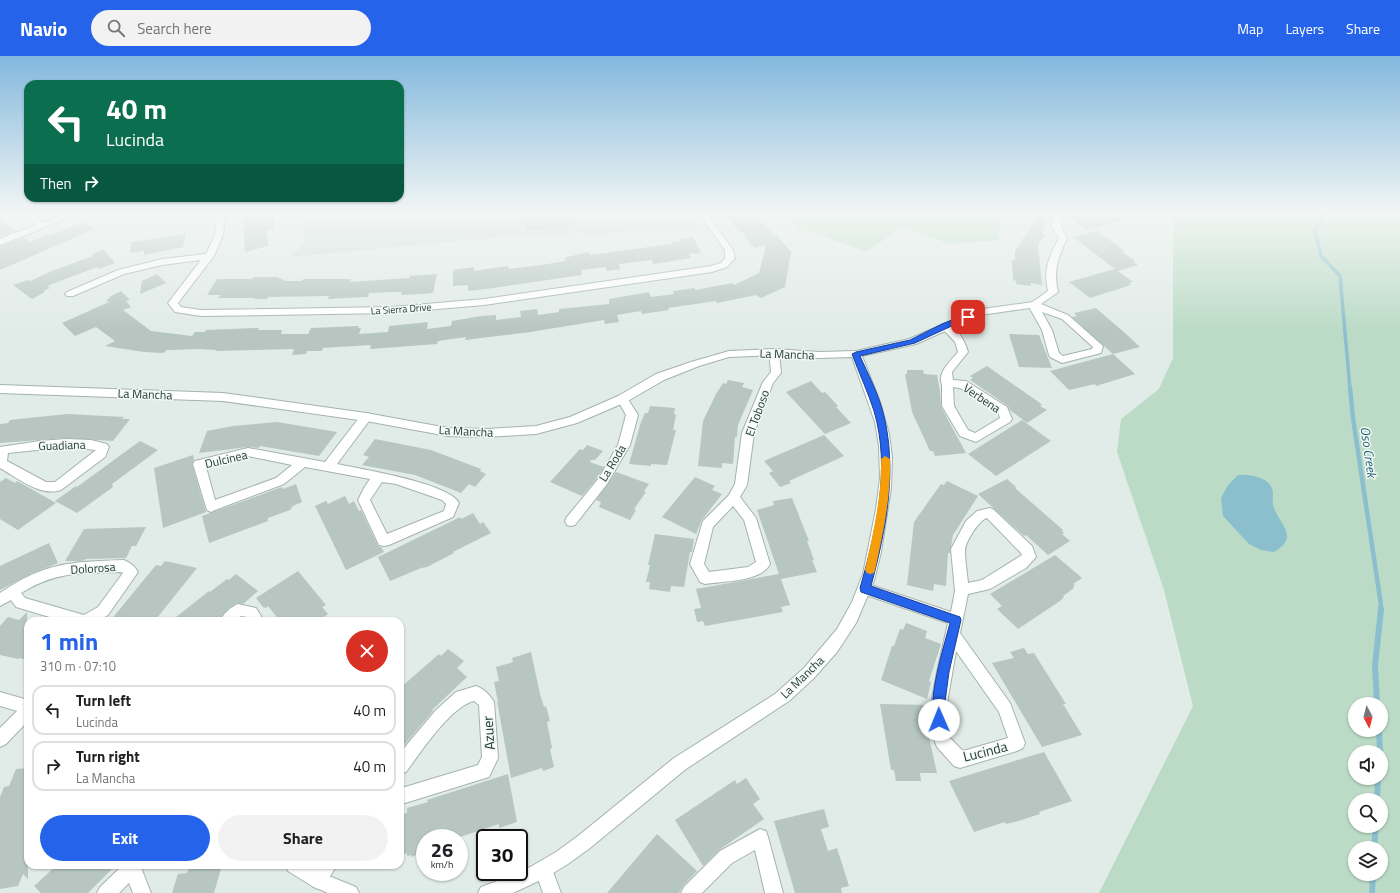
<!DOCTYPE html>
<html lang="en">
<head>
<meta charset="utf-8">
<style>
	body { margin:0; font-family:"Titillium Web",sans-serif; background:#f2f2f2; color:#202124; height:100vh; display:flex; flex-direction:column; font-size:15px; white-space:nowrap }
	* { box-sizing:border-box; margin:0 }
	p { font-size:13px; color:#757577 }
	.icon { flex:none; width:22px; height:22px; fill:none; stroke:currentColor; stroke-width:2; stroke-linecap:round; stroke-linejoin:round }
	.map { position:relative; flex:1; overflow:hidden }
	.drawer { position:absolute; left:24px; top:561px; width:380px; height:252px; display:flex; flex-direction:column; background:#fff; border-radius:12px; box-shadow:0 1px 3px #0004 }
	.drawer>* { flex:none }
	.hud { position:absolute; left:24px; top:24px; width:380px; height:122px; border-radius:12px; box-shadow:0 1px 3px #0004; background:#0b6e4f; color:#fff; overflow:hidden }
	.needle { width:26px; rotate:173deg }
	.controls { position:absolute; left:1348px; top:641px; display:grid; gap:8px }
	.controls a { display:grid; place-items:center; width:40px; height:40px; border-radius:50%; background:#fff; box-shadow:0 1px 3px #0004; font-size:20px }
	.speed { position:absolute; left:416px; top:773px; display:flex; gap:8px; font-size:20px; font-weight:700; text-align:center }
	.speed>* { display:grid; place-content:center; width:52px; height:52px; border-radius:50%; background:#fff; box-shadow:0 1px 3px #0004; line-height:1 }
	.speed small { font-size:10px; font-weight:400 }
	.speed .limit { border:2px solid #111; border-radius:6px; background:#fff; color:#111 }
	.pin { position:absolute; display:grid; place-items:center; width:34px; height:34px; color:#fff; margin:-17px; border-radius:8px; box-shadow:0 2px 6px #0006 }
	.me { position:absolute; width:44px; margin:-22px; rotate:359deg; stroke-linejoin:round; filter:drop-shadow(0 0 3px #0008) }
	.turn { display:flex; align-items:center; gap:14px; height:84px; padding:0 16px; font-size:18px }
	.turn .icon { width:52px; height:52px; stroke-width:2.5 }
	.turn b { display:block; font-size:28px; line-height:34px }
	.then { display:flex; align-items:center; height:38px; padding:0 16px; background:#0003; gap:8px; font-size:15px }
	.round { display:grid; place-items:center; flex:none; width:42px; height:42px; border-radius:21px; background:#f2f2f2 }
	.headline { display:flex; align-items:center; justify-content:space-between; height:68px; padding:0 16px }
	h1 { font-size:24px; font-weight:700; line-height:30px; color:#2563eb }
	.action { display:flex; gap:8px; margin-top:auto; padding:8px 16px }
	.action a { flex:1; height:46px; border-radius:24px; background:#2563eb; color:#fff; font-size:16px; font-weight:700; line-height:46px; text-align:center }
	.action a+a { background:#f2f2f2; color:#202124 }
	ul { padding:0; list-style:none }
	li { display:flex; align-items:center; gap:12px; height:50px; margin:0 8px 6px; padding:0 8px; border:2px solid #e0e0e0; border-radius:12px }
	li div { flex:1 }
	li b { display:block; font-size:15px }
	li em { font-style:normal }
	header { display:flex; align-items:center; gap:24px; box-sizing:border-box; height:56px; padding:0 20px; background:#2563eb; color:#fff }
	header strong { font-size:19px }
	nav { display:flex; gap:22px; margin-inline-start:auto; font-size:14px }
	.search { width:280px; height:36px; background:#f2f2f2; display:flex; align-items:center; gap:10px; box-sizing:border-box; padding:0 14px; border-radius:22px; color:#757577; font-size:15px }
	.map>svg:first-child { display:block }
	.built { fill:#d0dbd6 }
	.green { fill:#bbdbc6; fill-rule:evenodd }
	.water { fill:#8cbfcd }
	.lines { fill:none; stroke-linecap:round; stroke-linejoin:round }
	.stream-far2 { stroke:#8cbfcd; stroke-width:3.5 }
	.stream-far1 { stroke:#8cbfcd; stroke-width:4.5 }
	.stream { stroke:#8cbfcd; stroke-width:6 }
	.building { fill:#b7c6c0 }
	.minor-casing { stroke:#a4b3ae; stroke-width:2 }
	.tertiary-casing { stroke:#a4b3ae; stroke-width:2 }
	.minor { fill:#fff; fill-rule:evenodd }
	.tertiary { fill:#fff; fill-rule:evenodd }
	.route { fill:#2563eb; stroke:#184099 }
	.slow { fill:#f59e0b }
	.labels { text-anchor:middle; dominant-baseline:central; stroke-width:3; stroke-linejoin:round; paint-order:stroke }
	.far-street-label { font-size:10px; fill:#233b36; stroke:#f2f8f5 }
	.street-label { font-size:12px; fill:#233b36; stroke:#f2f8f5 }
	.water-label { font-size:13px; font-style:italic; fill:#206074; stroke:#f2f8f5 }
	.near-street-label { font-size:14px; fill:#233b36; stroke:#f2f8f5 }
</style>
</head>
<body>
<header>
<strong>Navio</strong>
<div class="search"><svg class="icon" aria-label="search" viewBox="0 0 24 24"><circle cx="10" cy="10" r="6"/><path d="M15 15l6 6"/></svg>Search here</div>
<nav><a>Map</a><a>Layers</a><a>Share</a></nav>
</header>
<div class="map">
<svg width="1400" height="837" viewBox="0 0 1400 837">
	<rect width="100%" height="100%" fill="#e1ebe7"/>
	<path class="built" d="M301,158H689L700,174L687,176L641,174L588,180L587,177L512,180L291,201L304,186Z"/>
	<path class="green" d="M784,158H1001L998,184L950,188L900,171L891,179L867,195L797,172Z
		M1173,158H1400V837H1099L1193,650L1164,534L1117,396L1121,363L1159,333L1173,302ZM1355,648H1381V674H1355ZM1355,696H1381V722H1355ZM1355,744H1381V770H1355ZM1355,792H1381V818H1355Z"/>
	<path class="water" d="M1238,419C1249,418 1272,421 1273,437C1273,442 1272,447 1274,452C1280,469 1300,481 1274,496L1261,494L1249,488L1223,460L1221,442L1228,429Z"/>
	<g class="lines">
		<path class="stream-far2" d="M1325,158L1315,174L1321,200L1340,220L1350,333"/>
		<path class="stream-far1" d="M1350,332L1353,362L1381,549L1380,554"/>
		<path class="stream" d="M1377,648L1375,610L1381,553
			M1379,674L1380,696
			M1377,744L1378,722
			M1374,792L1376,770
			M1372,837L1373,818"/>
	</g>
	<path class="building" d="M243,158H270L271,162H274V173L267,175L268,190L245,196Z
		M574,158L575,170L551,172V160Z
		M725,158H753L760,166L762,165L774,179L776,178L791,196L785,231L761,242L756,239L717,247L716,245L668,252L669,254L642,258L641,255L617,259L619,266L605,268L604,264L530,276L465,284L466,281L438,285L437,288L370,293L371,289L323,292L322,295H307L306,298L292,299L294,293L216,295V294L198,293L172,294H167L163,297L144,296L105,290L115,285L96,271L75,280L62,267L109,246L106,244L110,242L109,241L121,235L130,244L126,245L131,251L123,254L151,275L192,280L195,276H205L206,274L259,272L258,274H282L281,278H308L311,272L359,270L358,272H361L359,278L388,276L389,270L428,266L427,273L451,270L452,265L481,260L496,259V264L521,261L520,255L537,253L538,259L559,256V253L609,248V243L649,236L651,241L674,238L673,235L695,232V234L732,227L734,229L759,217L766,189L754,192L742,176L740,177Z
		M1039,158H1047L1042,178L1045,179L1037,191L1038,190L1042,229L1031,227V230L1016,228V225L1013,224L1012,204H1015V195Z
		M1066,158H1132V162L1087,174Z
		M549,162L550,173L526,175V163Z
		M0,164L16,175L0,181Z
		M83,166L94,173L0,214V190L24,181L30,186L47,179L49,180Z
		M1097,175L1125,195L1122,196L1135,205L1133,206L1138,209L1118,215L1073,181Z
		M186,178L183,191L144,199V195L130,197L131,186Z
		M693,181L701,197L689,198L691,202L653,208L652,204L619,208L620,213L607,215L606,211L581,214L582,219L486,233L468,235V229L453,230V214L474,211V215L508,210L509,213L548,208L565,205V201L574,200V199L589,196L590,199L671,188H673L672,186L680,185L679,183Z
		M103,193L115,207L99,213L97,211L47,230L50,232L43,235L45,236L32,243L13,229L28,224L30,225L52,215L93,200L92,198Z
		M1115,213L1133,226L1129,227L1131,229L1090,242L1069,226Z
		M157,218L166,227L140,238L142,225Z
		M437,218L433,237L420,238L401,239L402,236H394L369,237L368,241L344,242L328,243L329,240L268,241L267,243H254L255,242H218L221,239H207L217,223H252L254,221H277L286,225H301L304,223H351L350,226L409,222L410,220Z
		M1096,252L1126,278L1140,291L1113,298L1072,261L1077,260L1074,257Z
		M1009,278L1039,279L1052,312L1019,311Z
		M1113,298L1135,318L1096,330L1095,328L1069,334L1050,315Z
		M987,310L1040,347L1042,349L1040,350L1047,354L1027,367L1010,354L1008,350L970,324L973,322L970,320Z
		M907,314H923L924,318L937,319L940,335L941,351L966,397L935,400L933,395H930L912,356L905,318H907Z
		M728,324L744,327L742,331L753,334L738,369L737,381H735L733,408L722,407V412L698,410L703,365L716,338L723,327L726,328Z
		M811,325L822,337L825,336L838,350L836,351L851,367L825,378L786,336Z
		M650,350L675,352L674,358L676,359L673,374H676L667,409L651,408V410L629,408L641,366L645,357H648Z
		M67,358L124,361L122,363H130L113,385L66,382L0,387V368L8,367L10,364Z
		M1022,364L1051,385L996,420L968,398Z
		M277,366L337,376L319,400L260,390L259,392L248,391L199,397L207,375L233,370Z
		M824,379L844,400L789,425L791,427L780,431L769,417L773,415L764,405Z
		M375,383L431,394L481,413L480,415L486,418L475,431L469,428L461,437L415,419L362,409L369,401L363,399Z
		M140,385L158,394L112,428L113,431L77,457L55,445L76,430L77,431Z
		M587,389L603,395L595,404H591L590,406L604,411L598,421L582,440L550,426L580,393L583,394Z
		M193,399L194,404L192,408L206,456L163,472L154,412Z
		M616,416L649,428L644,435L646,436L634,453L636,454L630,464L599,451L601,446L596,444Z
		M695,421L715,430L712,434L722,438L702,464L696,478L662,461Z
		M6,422L15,427L17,425L56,447L18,474L0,463V426Z
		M1007,423L1016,431L1015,432L1063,474L1062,475L1064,477L1062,478L1070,485L1048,499L1026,479L1024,480L978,438Z
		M947,425L978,440L953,479L950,497H948L946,530L934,528L933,535L907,529L914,466L941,428L944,429Z
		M296,428L302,446L293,450L290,454L268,462V465L209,487L202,460L282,431L283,433Z
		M345,440L349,448L354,445L359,455L361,454L378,490L381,491L384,496L346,514L315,450L326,445L328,448Z
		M792,442L809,485H807L814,504H812L817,516L781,523L790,549L781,551L783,556L705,570L703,565L697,566L694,553L701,552L696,533L779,518L757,454L774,449L773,445Z
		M473,457L480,468L483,466L491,477L453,496L454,497L427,511L421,512L390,525L378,501L446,468L460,461L461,463Z
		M146,471L136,490H132L126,502L86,503L82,505H65L84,473Z
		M655,478L694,483L692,496H690L684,531L671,530L670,536L649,533L650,526H646L650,509H648Z
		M49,487L58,507L31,518L0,534V510Z
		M1055,499L1082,522L1073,528L1075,529L1073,531L1074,532L1063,540L1064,541L1060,545L1018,573L997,553L1002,550L990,538Z
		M165,505L197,512L157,562L153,561L150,565H110L156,509L161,510Z
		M298,515L326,549L322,551L328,558L318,565H280L268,550L266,552L263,551L256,542Z
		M236,518L258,535L243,548L237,547L229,552L219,565H171L209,535L210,536L227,523L229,524Z
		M27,556L28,604L19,602L18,603L0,599V570L8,561L19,564Z
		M906,567L927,575L925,582L941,588L929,625L931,626L927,643L881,624L892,590H894L900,573L903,574Z
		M1024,592L1028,598L1034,597L1066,648H1063L1082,679L1042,691L992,607L1014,602L1010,596Z
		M448,593L464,605L457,612L467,621L432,654L433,655L400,694V632L439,598L441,600Z
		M531,596L540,638L544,651L546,650L550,665L547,666L552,692L550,693L554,711L543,715L542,712L511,722L497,645L498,646L494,626L499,625L496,611L513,606L512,602Z
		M880,648L928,649L931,669L926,668L937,717H920L921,725H896L894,714H891Z
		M1044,696L1072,745L1039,756L1040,758L1018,765L1006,768L1005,766L974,776L949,725Z
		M28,712V823L23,818L18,830L0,833V741L4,731L9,730L16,713Z
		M508,718L517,766L499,772V768L457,782H425V796L411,801V799L407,800V797L400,800V759L407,757V752L428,746L427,744Z
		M746,722L760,743L753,748L764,763L719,794L703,810L675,764L735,724L737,728Z
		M824,753L829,771L821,773L828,795L837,792L849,830L841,832L842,837H795L774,765Z
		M657,778L697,815L683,830L679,837H607Z
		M57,809H116L88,837H41L34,830Z
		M222,809L214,837H172L178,818L187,817L189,811Z"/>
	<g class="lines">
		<defs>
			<path id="minor" d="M23,158H33L43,167L66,158H78L0,189V183L36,169Z
				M217,158H225L223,179L214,200L178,247L181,251L201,254L391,251L484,243L711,210L721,207L725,202V194L699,158H707L733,194L735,202L727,211L712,216L484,249L391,257L201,260L175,256L168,247L201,204L162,209L124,218L73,240H67L65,238L67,236L118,214L162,203L206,198L215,179Z
				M1054,158H1062L1061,171L1067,182C1058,203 1053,213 1058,236L1041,248L1068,259L1103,290L1101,297L1062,307L1050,301L1049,299L1042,274L1028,249L1048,235C1043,212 1049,202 1059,182L1052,171ZM1042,256L1062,263L1093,291L1092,293L1063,300L1059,297L1052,274Z
				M945,267C957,270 965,285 968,296L952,316L953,324L966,325L1007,351L1012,363L1010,366L976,386L960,380L942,350V329C937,316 950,306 958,296L955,286L940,270ZM953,331L960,332L998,356L1000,362L975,377L968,374L954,350Z
				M774,293L779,296L781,317L773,327L754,377L747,429L740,441L756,462L770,508C761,526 723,525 705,528L700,526L690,508L703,465L729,439L735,428L742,377L763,326L771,316L769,296ZM733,450L744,464L756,506L748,511L709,516L704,508L713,471Z
				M622,339L626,340L638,359L630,389L607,428L575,469L571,470L567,469L565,465L567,461L599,422L618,389L626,359L617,343L618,340Z
				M366,357L370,358L372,361L337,408C360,413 449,427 459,447L453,461L389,489L384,490L379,489L358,444L364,432L370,423L305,411L284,428L215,454L211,456L207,454L193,408L195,405L248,392L325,406L362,358ZM248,400L292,409L276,422L215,444L206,411ZM382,426L396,428L442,444L446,448L444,455L387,478L370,444Z
				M66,383L91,384L107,388L109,391L105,401L61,434C40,441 18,422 0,412V391L40,385ZM66,391L96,394L55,426H46L7,405L8,397Z
				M990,452L994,454L1032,490L1036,501L1026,512L990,533L968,538L960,577L1010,647L1025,687L1023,692L1017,695L960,712L954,710L937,691L935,686L930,653L937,616L948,567L860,537L858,533L860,529L865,527L951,556L955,535L951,493L966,465L977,455ZM987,462L1021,497L1022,499L982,524L968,527C967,516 965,505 965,495C965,486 979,464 987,462ZM956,595L999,656L1008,682L963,695L950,682L946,653Z
				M124,504C130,507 135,510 138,516L108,559L98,565H63L16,551L11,544L0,550V537C46,506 70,506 124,504ZM121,516L123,517L98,551L84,559L25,542L21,537C57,515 81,517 121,516Z
				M238,548L256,552L264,565H249L247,561L241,560L236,565H220C223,558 231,551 238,548Z
				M476,630C484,633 490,639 494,646L498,702L489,721L405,747L400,746V730L405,731L478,709L482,701L479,649L474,645C450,651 421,696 406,716L400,718V697L436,654L456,636Z
				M28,647V665L6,688L0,691V672L23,649Z
				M760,773L766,775L768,781L783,837H765L755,794L732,807L702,837H681L684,831L720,795Z
				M544,805L550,808L561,837H543L535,814L538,808Z
				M123,809H144L142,814L151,837H133L129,827L119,837H97L100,831Z
				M318,809H337L324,830L318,833L312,830L309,824Z"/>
			<path id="tertiary" d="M1033,246L1038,249L1036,251L981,259L916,288L862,300L879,343L889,378L892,401L891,432L881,496L874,525L856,567L837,596L814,622L789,645L686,713L590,792L568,808L545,822L513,837H478L481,831L511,820L532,810L556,796L578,780L674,702L775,638L804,612L837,573L852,546L863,518L876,453L880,422L879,390L875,366L852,301L819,302L774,299L729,301L699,310L664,324L626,346L577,367L536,378L487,381L448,380L366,365L223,345L0,337V329L223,337L366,357L448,372L487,373L536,370L570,361L618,340L656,318L691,306L729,295L774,293L819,296L856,295L909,283L976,254Z
				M0,636L28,644V658L0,650Z
				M285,809H310L324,818L356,831L359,837H328L312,830L288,815Z"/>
		</defs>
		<use href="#minor" class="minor-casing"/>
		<use href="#tertiary" class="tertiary-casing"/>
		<use href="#minor" class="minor"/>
		<use href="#tertiary" class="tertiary"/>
	</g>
	<linearGradient id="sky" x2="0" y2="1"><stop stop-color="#83b8dd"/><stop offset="0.57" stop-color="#f2f6f4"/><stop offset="1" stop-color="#f2f6f4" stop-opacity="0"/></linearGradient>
	<rect width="1400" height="275" fill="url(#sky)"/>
	<path class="route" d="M965,259H968L971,261L915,287L860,300C868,318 878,337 883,356C898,414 886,474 871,530L960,561L961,564L949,616L944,653L945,664L944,668L939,669L935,668C926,646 944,590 950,567L861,536L860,532C876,476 891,413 874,355C868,336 859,317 852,298L856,296L910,284L942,268Z"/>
	<path class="slow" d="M885,400L890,403C891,441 883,477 875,514L874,517L870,518L867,517L865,514C873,477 882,441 881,403Z"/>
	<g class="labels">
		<g class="far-street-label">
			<text transform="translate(401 253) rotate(-4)">La Sierra Drive</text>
		</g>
		<g class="street-label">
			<text transform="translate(787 298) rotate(2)">La Mancha</text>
			<text transform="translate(145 338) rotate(2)">La Mancha</text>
			<text transform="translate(982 342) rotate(34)">Verbena</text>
			<text transform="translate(757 357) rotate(-70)">El Toboso</text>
			<text transform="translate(466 375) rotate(3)">La Mancha</text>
			<text transform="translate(62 389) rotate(-2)">Guadiana</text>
			<text transform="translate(226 403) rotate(-13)">Dulcinea</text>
			<text transform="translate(612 407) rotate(-59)">La Roda</text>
			<text transform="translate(93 512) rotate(-4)">Dolorosa</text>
			<text transform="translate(802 621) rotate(-44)">La Mancha</text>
		</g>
		<g class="water-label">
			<text transform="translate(1369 396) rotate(82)">Oso Creek</text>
		</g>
		<g class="near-street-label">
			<text transform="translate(488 677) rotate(-94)">Azuer</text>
			<text transform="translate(985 695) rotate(-14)">Lucinda</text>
		</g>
	</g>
</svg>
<div class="controls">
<a><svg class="needle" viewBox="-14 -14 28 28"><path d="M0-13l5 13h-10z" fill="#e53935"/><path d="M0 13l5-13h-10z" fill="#757577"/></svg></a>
<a><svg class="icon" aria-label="sound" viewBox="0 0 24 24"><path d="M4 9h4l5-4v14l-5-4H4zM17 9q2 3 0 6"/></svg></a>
<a><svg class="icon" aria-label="search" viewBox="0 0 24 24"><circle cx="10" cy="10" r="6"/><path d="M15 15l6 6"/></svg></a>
<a><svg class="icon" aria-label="layers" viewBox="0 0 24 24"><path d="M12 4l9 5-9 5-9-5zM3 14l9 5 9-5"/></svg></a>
</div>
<div class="speed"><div>26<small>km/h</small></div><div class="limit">30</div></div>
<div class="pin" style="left:968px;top:261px;background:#d93025"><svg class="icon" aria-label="arrive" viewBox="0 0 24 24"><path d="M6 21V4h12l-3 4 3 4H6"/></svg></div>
<svg class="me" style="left:939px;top:664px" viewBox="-20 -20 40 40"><circle r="19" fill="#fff"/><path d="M0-13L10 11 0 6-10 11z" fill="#2563eb"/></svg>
<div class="hud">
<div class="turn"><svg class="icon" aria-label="left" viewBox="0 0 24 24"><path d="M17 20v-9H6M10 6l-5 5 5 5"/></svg><div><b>40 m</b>Lucinda</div></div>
<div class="then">Then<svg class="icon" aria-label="right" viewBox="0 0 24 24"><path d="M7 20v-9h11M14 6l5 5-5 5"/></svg></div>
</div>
<section class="drawer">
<div class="headline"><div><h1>1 min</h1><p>310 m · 07:10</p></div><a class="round" style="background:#d93025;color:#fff"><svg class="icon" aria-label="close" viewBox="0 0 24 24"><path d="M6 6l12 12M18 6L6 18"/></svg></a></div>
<ul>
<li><svg class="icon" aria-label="left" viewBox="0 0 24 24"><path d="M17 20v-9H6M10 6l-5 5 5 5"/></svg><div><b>Turn left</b><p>Lucinda</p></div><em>40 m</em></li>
<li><svg class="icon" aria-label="right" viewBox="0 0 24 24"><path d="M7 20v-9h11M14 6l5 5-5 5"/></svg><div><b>Turn right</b><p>La Mancha</p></div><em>40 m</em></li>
</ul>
<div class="action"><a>Exit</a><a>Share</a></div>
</section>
</div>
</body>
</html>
